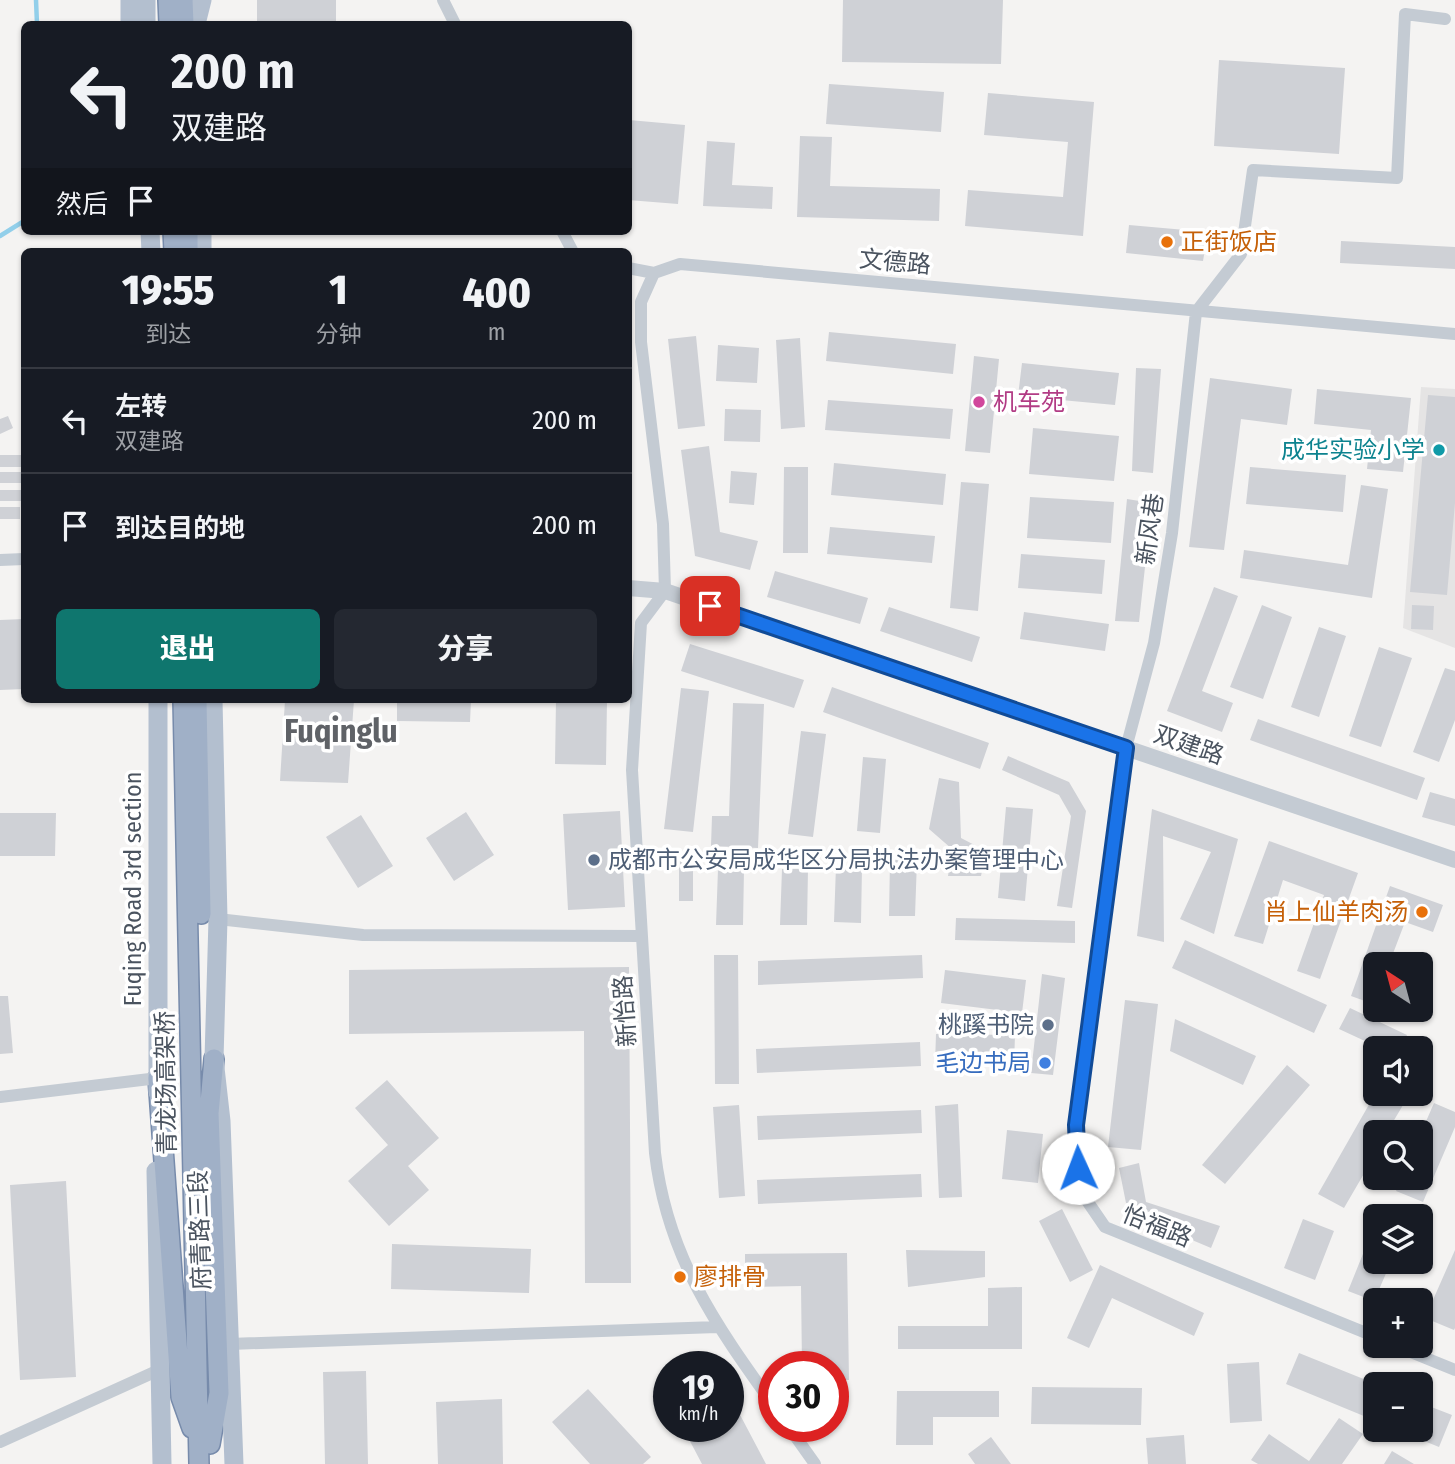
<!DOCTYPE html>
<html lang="zh">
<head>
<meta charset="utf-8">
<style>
	body { margin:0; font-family:"Fira Sans Condensed","Noto Sans SC",sans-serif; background:#242831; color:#f1f3f6; height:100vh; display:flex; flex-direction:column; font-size:26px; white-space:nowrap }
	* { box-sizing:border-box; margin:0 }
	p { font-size:23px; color:#9ea1a6 }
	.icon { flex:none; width:38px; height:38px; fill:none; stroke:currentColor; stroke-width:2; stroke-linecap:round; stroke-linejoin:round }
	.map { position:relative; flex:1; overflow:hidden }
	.drawer { position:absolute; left:21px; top:248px; width:611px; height:455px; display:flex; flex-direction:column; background:#171b24; border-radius:10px; box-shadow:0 2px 5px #0004 }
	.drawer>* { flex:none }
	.guide { position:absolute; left:21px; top:21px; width:611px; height:214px; border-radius:10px; box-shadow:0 2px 5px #0004; background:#171b24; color:#f1f3f6; overflow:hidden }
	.needle { width:46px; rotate:324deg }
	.tools { position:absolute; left:1363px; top:952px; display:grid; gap:14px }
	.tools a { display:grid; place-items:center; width:70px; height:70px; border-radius:10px; background:#171b24; box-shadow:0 2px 5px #0004; font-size:35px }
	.speed { position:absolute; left:653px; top:1351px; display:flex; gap:14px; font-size:35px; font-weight:700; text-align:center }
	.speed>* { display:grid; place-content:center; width:91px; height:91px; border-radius:50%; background:#171b24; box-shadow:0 2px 5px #0004; line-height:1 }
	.speed small { font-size:18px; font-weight:400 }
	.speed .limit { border:10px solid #d22; background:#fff; color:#111 }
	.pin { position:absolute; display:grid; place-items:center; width:60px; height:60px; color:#fff; margin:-30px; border-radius:14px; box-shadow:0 4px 10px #0006 }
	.me { position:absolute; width:77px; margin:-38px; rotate:358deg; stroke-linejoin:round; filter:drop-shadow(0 0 5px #0008) }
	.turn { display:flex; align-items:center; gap:24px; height:147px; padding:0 35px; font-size:32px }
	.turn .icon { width:91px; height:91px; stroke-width:2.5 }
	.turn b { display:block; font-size:49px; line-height:60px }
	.then { display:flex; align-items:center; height:66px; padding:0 35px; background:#0003; gap:14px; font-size:26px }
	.eta { display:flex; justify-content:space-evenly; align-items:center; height:119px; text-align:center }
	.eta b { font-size:42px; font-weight:800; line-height:49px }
	.button { display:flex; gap:14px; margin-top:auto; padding:14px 35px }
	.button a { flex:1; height:80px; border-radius:10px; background:#0f766e; color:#fff; font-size:28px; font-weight:800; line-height:80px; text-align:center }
	.button a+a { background:#242831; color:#f1f3f6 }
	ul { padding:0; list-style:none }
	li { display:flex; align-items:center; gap:21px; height:105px; padding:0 35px; border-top:2px solid #363941 }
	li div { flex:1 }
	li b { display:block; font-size:26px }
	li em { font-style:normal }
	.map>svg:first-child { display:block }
	.education { fill:#e5e4e4 }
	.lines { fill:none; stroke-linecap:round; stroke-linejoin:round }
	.stream { stroke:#92cfea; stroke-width:4.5 }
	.building { fill:#cfd1d6 }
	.trunk-casing { stroke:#778bab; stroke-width:22 }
	.minor { stroke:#c4cbd3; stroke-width:12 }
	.tertiary { stroke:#c4cbd3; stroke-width:16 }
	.primary { stroke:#b3bfcf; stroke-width:19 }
	.trunk { stroke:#a0b0c7; stroke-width:19 }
	.route-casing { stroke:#114b97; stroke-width:18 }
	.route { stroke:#1a73e8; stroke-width:12 }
	.food-dot { fill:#e8710a; stroke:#fff; stroke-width:2.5 }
	.hotel-dot { fill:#d1479c; stroke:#fff; stroke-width:2.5 }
	.culture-dot { fill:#0f9aa8; stroke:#fff; stroke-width:2.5 }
	.service-dot { fill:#5c6f8a; stroke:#fff; stroke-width:2.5 }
	.shop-dot { fill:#3f7fe0; stroke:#fff; stroke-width:2.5 }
	.labels { text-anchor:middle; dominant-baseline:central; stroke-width:7; stroke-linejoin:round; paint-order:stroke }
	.food-label { font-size:24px; fill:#c56008; stroke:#fff; text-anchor:start }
	.street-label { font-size:24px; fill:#4a535f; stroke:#fff }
	.hotel-label { font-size:24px; fill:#b23c85; stroke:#fff; text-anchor:start }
	.culture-label { font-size:24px; fill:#0d838f; stroke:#fff; text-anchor:end }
	.service-label { font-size:24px; fill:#4e5e75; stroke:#fff; text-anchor:start }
	.shop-label { font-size:24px; fill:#366cbe; stroke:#fff; text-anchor:end }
	.district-label { font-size:32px; font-weight:bold; fill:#5f6267; stroke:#fff }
</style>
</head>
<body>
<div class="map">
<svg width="1455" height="1464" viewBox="0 0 1455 1464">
	<rect width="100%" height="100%" fill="#f4f3f2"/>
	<path class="education" d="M1421,387L1455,389V648L1403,628Z"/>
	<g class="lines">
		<path class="stream" d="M36,0L37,24
			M0,236L24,221"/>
	</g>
	<path class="building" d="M257,0H336V24H257Z
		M843,0H1003L1001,64L842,62Z
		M1219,60L1345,68L1339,154L1214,146Z
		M829,84L944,92L941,132L826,124Z
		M988,93L1094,102L1083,236L965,226L968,190L1063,197L1068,142L984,135Z
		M629,120L685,125L678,204L628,200Z
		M800,136L832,137L830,186L940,189L939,221L797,217Z
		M707,141L735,143L732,185L773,187L772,209L703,206Z
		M1129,225L1208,232L1203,261L1126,253Z
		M1341,241L1455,247V269L1340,263Z
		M829,332L956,344L953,374L826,361Z
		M696,336L705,426L678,429L668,339Z
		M800,338L805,427L781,429L776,340Z
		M718,345L759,348L757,383L716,381Z
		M974,356L999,359L990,453L965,451Z
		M1022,363L1119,373L1115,405L1018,396Z
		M1136,368L1161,369L1153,473L1132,471Z
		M1210,378L1292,389L1287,425L1241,419L1224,550L1189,547Z
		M1317,389L1411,398L1403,472L1367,469L1371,430L1314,424Z
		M1428,395L1455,397V503L1447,595L1410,592Z
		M828,400L953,409L950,439L825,430Z
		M725,409L761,410L760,442L724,441Z
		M8,416L13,428L0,434V419Z
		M1033,428L1119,436L1114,481L1029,474Z
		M709,446L720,532L758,541L750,570L695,556L681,450Z
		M0,455H21V467H0Z
		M834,463L946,474L943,505L831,495Z
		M784,467H808V553H783Z
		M1250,467L1346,475L1343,512L1246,504Z
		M731,471L757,473L754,505L729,503Z
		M0,472H21V483H0Z
		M961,482L989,484L978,611L950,608Z
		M1361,485L1388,489L1372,598L1240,578L1244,550L1348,565Z
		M0,490H21V501H0Z
		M1030,497L1114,502L1111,543L1027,538Z
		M1127,499L1152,503L1139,622L1115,621Z
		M0,507H20V519H0Z
		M830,527L935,536L932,563L827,554Z
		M1021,554L1105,560L1102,594L1018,588Z
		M775,571L868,598L860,624L767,597Z
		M1214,587L1238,596L1202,691L1233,703L1222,732L1167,711Z
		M1262,605L1292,617L1263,699L1230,687Z
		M1412,605L1434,606L1433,630L1411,629Z
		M889,607L980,637L972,662L880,631Z
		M1024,612L1109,624L1105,651L1020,639Z
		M24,619V689L0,690V620Z
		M1319,627L1346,636L1319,717L1291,707Z
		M690,644L804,680L794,708L681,671Z
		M1379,647L1412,658L1381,747L1349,736Z
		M1445,668L1455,671V720L1439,762L1413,752Z
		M832,687L989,743L980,769L823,712Z
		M681,688L709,691L693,832L664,829Z
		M285,700H354L348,783L280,781Z
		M397,700H471L470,722L397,721Z
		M556,700H607L606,765L555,764Z
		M733,703L764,704L758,848L711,846L712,816H729Z
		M1258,719L1425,778L1417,800L1250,740Z
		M801,731L826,734L813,837L788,834Z
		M1008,756L1069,782L1086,811L1072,908L1057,906L1071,816L1059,795L1002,770Z
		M863,757L886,759L880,833L857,831Z
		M939,778L959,782L961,838L986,851L981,876H948L952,849L929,829Z
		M1430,792L1455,799V826L1422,817Z
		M1006,807L1033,809L1025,901L998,898Z
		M1152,809L1238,839L1214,934L1180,919L1211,852L1163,836L1164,942L1137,936Z
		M620,811L625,907L568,910L563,814Z
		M466,812L494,855L454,881L426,838Z
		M0,813H56L55,856H0Z
		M361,815L393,866L358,888L326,837Z
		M1269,841L1358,873L1320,979L1297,971L1324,895L1283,880L1263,944L1234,936Z
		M679,856H693V901H679Z
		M890,860H917L915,916H889Z
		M836,866L862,867L861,923L834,922Z
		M718,869H744L743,925H716Z
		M782,869H808L807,925H780Z
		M1390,886L1443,905L1433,932L1405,922L1389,964H1376V1005L1351,996Z
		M956,918L1075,921V943L955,940Z
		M1185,940L1327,1005L1314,1033L1172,968Z
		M714,955H738L739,1084H715Z
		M922,955L923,978L758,985V961Z
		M629,967L631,1283H585L584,1031L349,1034V970Z
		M945,970L1026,980L1022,1013L941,1003Z
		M1042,974L1065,978L1053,1075L1031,1073Z
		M0,996H8L13,1053L0,1054Z
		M1125,1000L1158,1004L1141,1150L1108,1147Z
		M1350,1008L1407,1035L1401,1048H1380L1339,1029Z
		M1175,1019L1256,1056L1243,1085L1170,1051Z
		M936,1034L1015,1035L1014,1065L935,1064Z
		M920,1042L921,1066L757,1073L756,1049Z
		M1287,1065L1310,1085L1225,1184L1202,1165Z
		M387,1080L439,1138L408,1166L429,1190L389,1226L348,1181L388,1145L355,1108Z
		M1375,1094H1395L1406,1100L1387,1132H1376V1153L1344,1208L1318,1194Z
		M1434,1103L1455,1112V1127L1423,1202L1396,1191L1402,1178H1421V1133Z
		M958,1104L962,1197L939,1198L935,1106Z
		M739,1105L745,1196L719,1198L713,1107Z
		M921,1110L922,1133L758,1140L757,1116Z
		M1007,1130L1043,1134L1038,1183L1002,1179Z
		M1139,1163L1146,1202L1220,1226L1211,1248L1128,1213L1119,1168Z
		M921,1174L922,1197L758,1204L757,1180Z
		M66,1181L76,1377L20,1380L10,1185Z
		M1062,1209L1093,1270L1070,1282L1039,1221Z
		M1303,1219L1334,1231L1315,1280L1284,1268Z
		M1375,1224L1376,1262H1391L1374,1301L1348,1291Z
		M392,1244L531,1249L529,1293L391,1289Z
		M906,1250L985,1251V1277L908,1287Z
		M1455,1250V1328L1454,1330L1425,1318Z
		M847,1253L849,1380H833V1367H802L801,1286L745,1287V1254Z
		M1100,1265L1204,1313L1194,1336L1112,1298L1089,1348L1067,1338Z
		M1022,1287V1349H898V1326H988V1288Z
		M1299,1353L1376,1384V1421L1286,1384Z
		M1259,1362L1262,1421L1230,1423L1227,1364Z
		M366,1371L368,1464H325L323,1372Z
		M1032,1387L1142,1388L1141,1425L1031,1424Z
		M588,1389L651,1457L643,1464H590L552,1422Z
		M897,1391H999V1417H933V1445H896Z
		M728,1392L766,1464H702L682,1426H728Z
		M502,1399L503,1464H438L436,1402Z
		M1421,1403L1452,1415L1439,1447L1397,1430H1421Z
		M1339,1418L1363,1434L1342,1464H1258L1251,1460L1269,1434L1309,1461Z
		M1184,1435L1186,1464H1148L1146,1438Z
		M991,1437L1011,1464H975L968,1454Z
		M1392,1451L1414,1464H1384Z"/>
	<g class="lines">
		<defs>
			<path id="trunk" d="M168,0L169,24
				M183,0L184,24
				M173,231L174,252
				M188,231V252
				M183,700L199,1464
				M197,700L201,914
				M158,1078L181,1397L192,1428
				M210,1444L219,1393L209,1113L214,1059"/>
		</defs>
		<use href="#trunk" class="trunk-casing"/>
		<path class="minor" d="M443,0L455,24
			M562,231L573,252
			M628,268L654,273
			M0,560L24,559
			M218,919L363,935L641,936
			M0,1097L158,1078
			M1376,1337L1105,1227L1079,1189L1076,1125L1126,748L1154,643L1172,533L1196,312L1241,254L1253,170L1397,178L1405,14L1445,19
			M230,1344L717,1327
			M1396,1346L1455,1370
			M774,1406C715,1324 667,1256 655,1153L632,770L641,623L665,591L663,524L641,342V302L654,273L680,264L1455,334
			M788,1426L815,1464
			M0,1442L159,1370"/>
		<path class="tertiary" d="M628,588L665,591L1455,860"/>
		<path class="primary" d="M130,0V24
			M146,0V24
			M196,24L202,0
			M150,231L151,252
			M202,231V252
			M213,700L218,919L214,1059L221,1121L234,1464
			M158,1092V700
			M156,1171L162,1464"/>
		<use href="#trunk" class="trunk"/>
	</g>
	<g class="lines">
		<defs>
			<path id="route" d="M710,606L1126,748L1076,1125L1078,1168"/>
		</defs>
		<use href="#route" class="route-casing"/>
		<use href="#route" class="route"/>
	</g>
	<g class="food-dot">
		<circle cx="1167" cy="242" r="7"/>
		<circle cx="1422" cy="912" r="7"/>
		<circle cx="680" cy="1277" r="7"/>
	</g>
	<circle class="hotel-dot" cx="979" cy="402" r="7"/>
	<circle class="culture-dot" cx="1439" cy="450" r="7"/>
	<g class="service-dot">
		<circle cx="594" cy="860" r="7"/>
		<circle cx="1048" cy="1025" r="7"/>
	</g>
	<circle class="shop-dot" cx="1045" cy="1063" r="7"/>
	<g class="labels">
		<g class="food-label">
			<text x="1181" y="242">正街饭店</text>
			<text x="1408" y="912" text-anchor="end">肖上仙羊肉汤</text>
			<text x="694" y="1277">廖排骨</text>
		</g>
		<g class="street-label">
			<text transform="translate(895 262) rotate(5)">文德路</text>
			<text transform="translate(1150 529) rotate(-82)">新风巷</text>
			<text transform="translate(1189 745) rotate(19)">双建路</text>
			<text transform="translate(133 889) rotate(-90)">Fuqing Road 3rd section</text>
			<text transform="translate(625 1011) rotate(-94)">新怡路</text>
			<text transform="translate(166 1083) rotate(-91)">青龙场高架桥</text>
			<text transform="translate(1157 1226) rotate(22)">怡福路</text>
			<text transform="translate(200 1230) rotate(-92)">府青路三段</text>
		</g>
		<g class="hotel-label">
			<text x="993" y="402">机车苑</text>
		</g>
		<g class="culture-label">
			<text x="1425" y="450">成华实验小学</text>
		</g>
		<g class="service-label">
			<text x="608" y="860">成都市公安局成华区分局执法办案管理中心</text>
			<text x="1034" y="1025" text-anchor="end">桃蹊书院</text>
		</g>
		<g class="shop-label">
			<text x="1031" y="1063">毛边书局</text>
		</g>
		<g class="district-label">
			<text x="341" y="731">Fuqinglu</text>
		</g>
	</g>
</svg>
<div class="tools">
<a><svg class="needle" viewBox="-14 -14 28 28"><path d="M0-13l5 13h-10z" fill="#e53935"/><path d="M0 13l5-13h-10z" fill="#9ea1a6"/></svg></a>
<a><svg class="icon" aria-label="sound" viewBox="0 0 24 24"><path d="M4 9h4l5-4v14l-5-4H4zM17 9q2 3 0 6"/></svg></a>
<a><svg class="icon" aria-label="search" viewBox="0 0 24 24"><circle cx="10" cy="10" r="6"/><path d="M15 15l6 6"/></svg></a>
<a><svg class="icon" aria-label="layers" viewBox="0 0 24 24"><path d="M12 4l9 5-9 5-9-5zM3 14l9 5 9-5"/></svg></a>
<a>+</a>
<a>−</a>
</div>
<div class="speed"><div>19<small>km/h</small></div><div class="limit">30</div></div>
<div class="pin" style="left:710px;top:606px;background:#d93025"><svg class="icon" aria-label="arrive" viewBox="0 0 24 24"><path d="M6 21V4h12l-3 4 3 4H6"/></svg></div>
<svg class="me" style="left:1078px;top:1168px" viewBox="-20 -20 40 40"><circle r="19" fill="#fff"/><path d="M0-13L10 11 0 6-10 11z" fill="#1a73e8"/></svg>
<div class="guide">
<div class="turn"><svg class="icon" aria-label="left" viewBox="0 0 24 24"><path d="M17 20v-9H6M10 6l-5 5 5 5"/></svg><div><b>200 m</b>双建路</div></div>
<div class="then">然后<svg class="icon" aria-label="arrive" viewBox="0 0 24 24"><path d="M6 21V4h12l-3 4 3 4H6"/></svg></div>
</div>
<section class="drawer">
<div class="eta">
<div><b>19:55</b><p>到达</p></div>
<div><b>1</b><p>分钟</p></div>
<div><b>400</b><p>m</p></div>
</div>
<ul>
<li><svg class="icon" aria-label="left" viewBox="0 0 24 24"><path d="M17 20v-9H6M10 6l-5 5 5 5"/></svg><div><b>左转</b><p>双建路</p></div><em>200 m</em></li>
<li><svg class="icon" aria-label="arrive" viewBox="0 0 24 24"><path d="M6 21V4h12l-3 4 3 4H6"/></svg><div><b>到达目的地</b></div><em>200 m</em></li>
</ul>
<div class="button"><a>退出</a><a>分享</a></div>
</section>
</div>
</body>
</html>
